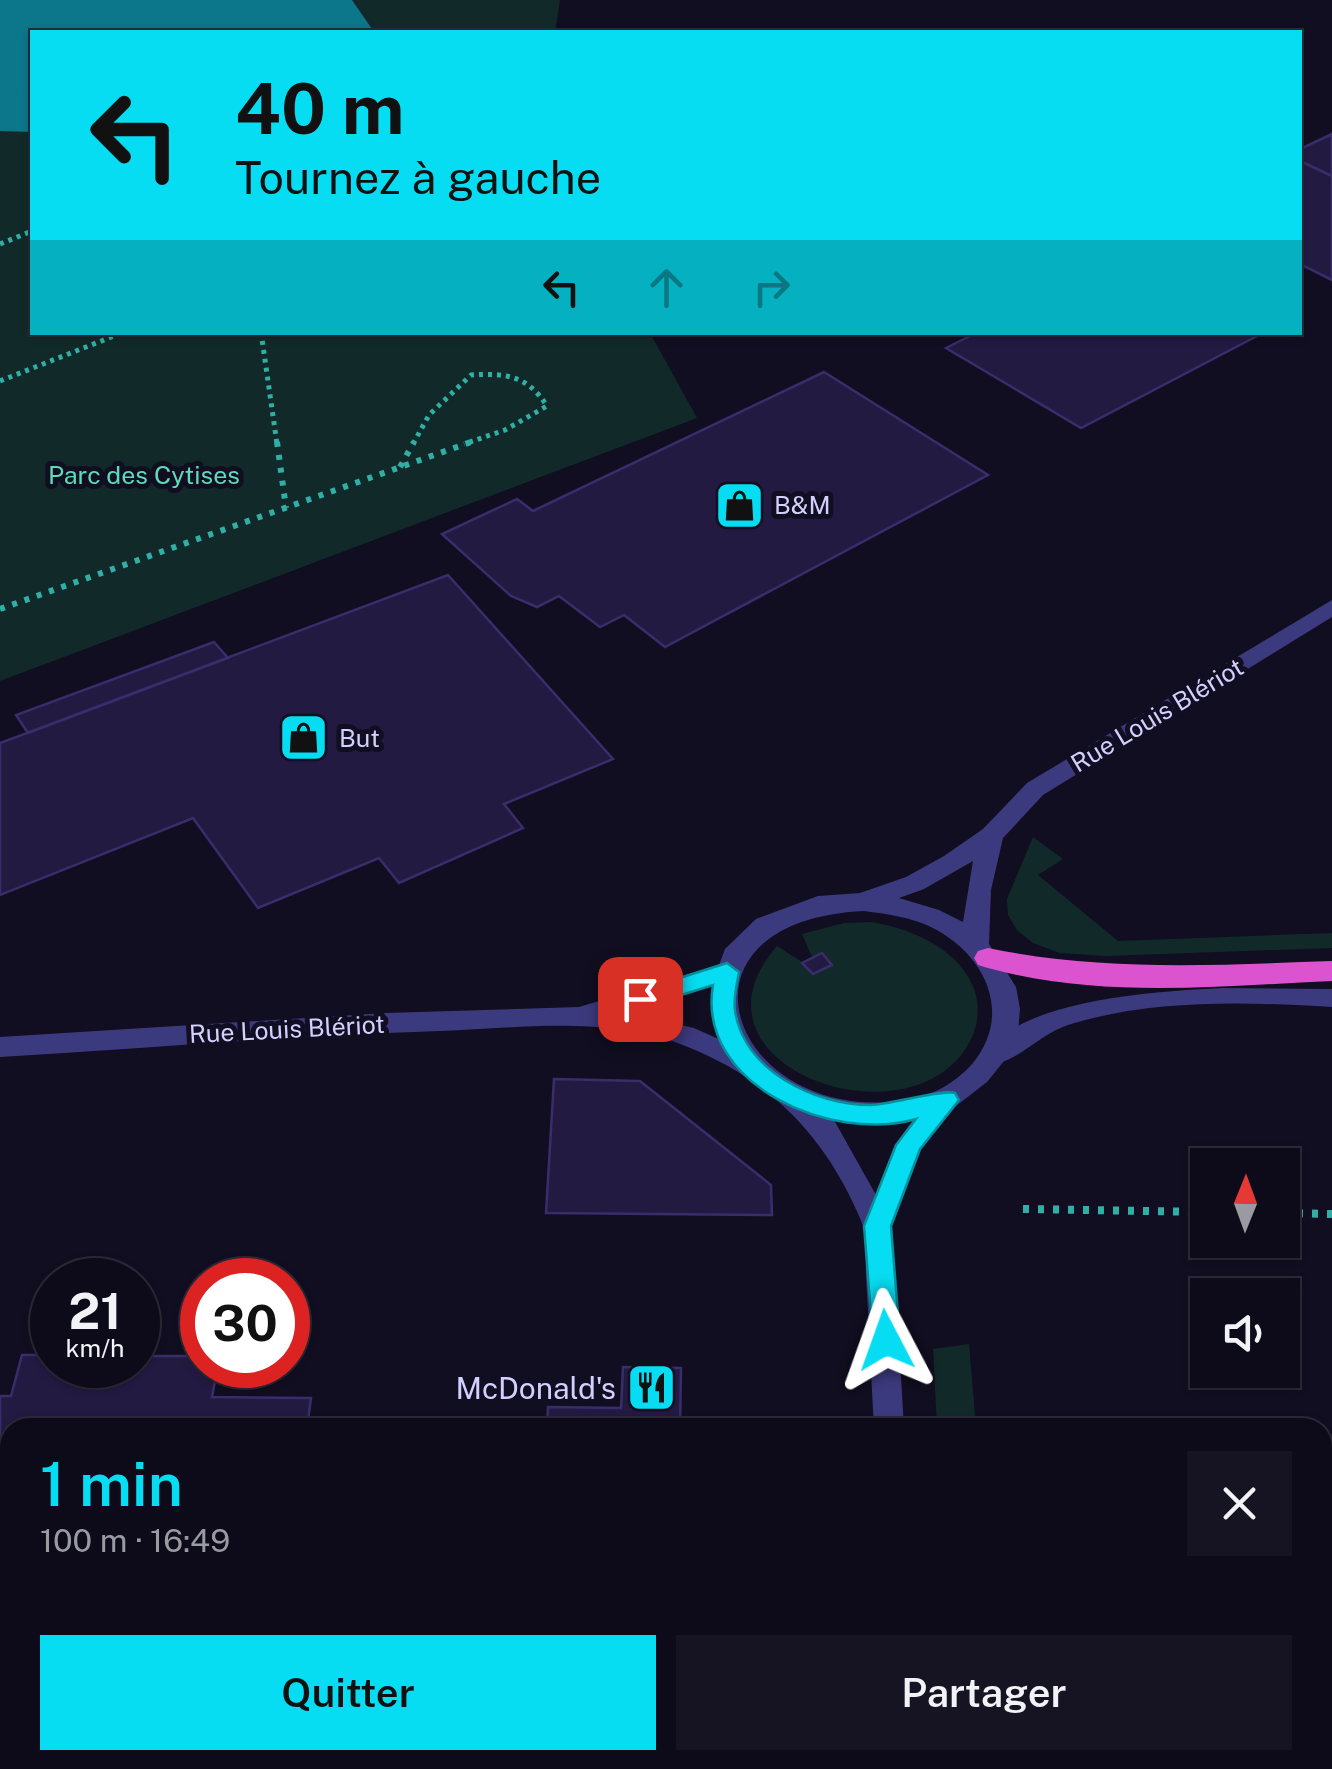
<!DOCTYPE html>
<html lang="fr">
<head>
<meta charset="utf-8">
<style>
	body { margin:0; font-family:"Public Sans",sans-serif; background:#161322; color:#f1f3f6; height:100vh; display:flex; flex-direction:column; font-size:38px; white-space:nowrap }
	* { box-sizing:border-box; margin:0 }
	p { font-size:32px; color:#9a9aa2 }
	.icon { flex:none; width:55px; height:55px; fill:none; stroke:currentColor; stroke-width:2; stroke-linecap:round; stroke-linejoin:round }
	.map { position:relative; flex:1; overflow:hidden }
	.panel { position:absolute; left:0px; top:1418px; width:1332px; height:352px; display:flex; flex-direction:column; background:#0d0a19; border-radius:30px 30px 0 0; box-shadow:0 2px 8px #0004,0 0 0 2px #2d2b38 }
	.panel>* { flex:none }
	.guide { position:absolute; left:30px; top:30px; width:1272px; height:305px; border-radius:0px; box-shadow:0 2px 8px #0004,0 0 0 2px #2d2b38; background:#07ddf2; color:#111; overflow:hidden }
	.needle { width:65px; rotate:1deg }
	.tools { position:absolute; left:1190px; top:1148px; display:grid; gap:20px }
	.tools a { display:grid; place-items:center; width:110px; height:110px; border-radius:0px; background:#0d0a19; box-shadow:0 2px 8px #0004,0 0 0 2px #2d2b38; font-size:50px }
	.speed { position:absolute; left:30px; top:1258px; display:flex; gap:20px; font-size:50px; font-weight:700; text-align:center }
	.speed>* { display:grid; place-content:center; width:130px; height:130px; border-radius:50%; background:#0d0a19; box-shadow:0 2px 8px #0004,0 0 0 2px #2d2b38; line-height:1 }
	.speed small { font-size:25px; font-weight:400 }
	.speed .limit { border:15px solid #d22; background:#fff; color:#111 }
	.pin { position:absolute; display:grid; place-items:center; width:85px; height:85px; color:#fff; margin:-42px; border-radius:20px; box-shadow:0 5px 15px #0006 }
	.me { position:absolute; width:110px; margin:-55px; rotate:356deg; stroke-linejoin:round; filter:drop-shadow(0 0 8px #0008) }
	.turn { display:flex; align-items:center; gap:35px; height:210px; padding:0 40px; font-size:45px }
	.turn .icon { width:130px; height:130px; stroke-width:2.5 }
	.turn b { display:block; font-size:70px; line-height:85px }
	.lanes { display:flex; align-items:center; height:95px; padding:0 40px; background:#0003; justify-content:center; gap:50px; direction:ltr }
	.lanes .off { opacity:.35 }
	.round { display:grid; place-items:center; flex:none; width:105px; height:105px; border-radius:0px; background:#161322 }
	.overview { display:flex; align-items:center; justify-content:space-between; height:170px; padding:0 40px }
	h1 { font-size:60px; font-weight:600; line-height:75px; color:#07ddf2 }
	.cta { display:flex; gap:20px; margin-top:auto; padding:20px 40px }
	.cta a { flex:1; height:115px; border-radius:0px; background:#07ddf2; color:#111; font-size:40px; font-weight:600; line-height:115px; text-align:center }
	.cta a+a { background:#161322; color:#f1f3f6 }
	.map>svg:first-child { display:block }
	.green { fill:#112a29 }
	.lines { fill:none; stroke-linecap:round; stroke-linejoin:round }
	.taxiway { fill:#0c768a; fill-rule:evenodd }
	.runway { fill:#0c768a; fill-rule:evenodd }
	.building { fill:#221a41; stroke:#392d6c; stroke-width:2.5 }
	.path-far2 { stroke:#31afa6; stroke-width:5; stroke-dasharray:4 5; stroke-linecap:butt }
	.path-far1 { stroke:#31afa6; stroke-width:6; stroke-dasharray:5 8; stroke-linecap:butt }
	.path { stroke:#31afa6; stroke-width:8; stroke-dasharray:6 9; stroke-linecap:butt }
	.service { fill:#3c3a7e; fill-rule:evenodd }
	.minor { fill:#3c3a7e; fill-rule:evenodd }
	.tertiary { fill:#3c3a7e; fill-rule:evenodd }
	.trunk { fill:#db53ce; fill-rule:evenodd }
	.route { fill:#07ddf2; stroke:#05909d; stroke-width:2.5 }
	.labels { text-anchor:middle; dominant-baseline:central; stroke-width:10; stroke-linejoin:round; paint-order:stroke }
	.park-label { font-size:25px; fill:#5ddbba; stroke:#110e21 }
	.poi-label { font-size:25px; fill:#d3cffe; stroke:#110e21; text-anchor:start }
	.street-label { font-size:25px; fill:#d3cffe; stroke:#110e21 }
	.near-poi-label { font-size:30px; fill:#d3cffe; stroke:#110e21; text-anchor:end }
</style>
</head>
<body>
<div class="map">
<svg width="1332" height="1769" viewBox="0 0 1332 1769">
	<rect width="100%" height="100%" fill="#110e21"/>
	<path class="green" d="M0,0H560L555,32H32V332L650,333L697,418L0,681Z
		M1033,837L1063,859L1038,875L1118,941L1332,933V948L1105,956L1060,953L1033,943L1017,930L1008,915L1007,899Z
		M872,922C910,929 954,946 972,984C981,1003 979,1026 969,1043C911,1149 673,1066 777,946L802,962L812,957L802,934L844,923Z
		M969,1344L976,1427H937L933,1349Z
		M1323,1730H1332V1769H1113L1103,1760H1322Z"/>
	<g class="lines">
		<path class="taxiway" d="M0,81L32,82V132L0,131Z"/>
		<path class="runway" d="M0,0H352L374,32H32V90L0,89Z"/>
	</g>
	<path class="building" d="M1332,134V176L1300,161V149Z
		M1300,161L1332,176V280L1300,264Z
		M978,332H1250L1257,336L1081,428L946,348Z
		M824,372L988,475L665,647L624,615L600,627L559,596L537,607L511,596L442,534L517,499L533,511Z
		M448,575L613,759L504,804L523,828L399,883L379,858L258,908L193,818L0,895V743Z
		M214,642L228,658L28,733L16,715Z
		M822,953L832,965L813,974L802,963Z
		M554,1079L640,1081L771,1185L772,1215L546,1213Z
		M22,1355H52V1365H138V1356H202V1365H218L212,1397L311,1398L307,1428H10V1737L0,1736V1396H11Z
		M623,1367L681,1368L680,1428H547L548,1407L621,1408Z"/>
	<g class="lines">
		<path class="path-far2" d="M0,244L32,231
			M261,332L277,444
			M0,381L124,332
			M413,444L429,415L471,375C506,373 527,375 547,406L505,430L464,444"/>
		<path class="path-far1" d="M277,442L286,508
			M400,467L414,442
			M0,609L471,442"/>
		<path class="path" d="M1023,1209L1208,1212
			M1282,1213L1332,1214
			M1322,1454H1332"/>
		<path class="service" d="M1223,988L1332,989V1007C1247,1002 1153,999 1071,1024C1043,1032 1024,1056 997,1064L988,1061L985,1055C1019,998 1163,991 1223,988Z"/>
		<path class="minor" d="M1332,600V617L1043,795L1003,838L991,890L989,944L1016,987L1020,1009L1018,1032L1004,1061L987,1082L956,1106L921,1150L892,1226L904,1428H874C871,1377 869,1326 866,1276C865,1260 868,1238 862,1223C827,1138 772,1081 688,1047C611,1015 520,1028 440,1031C293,1036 147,1048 0,1057V1037L386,1013L579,1007L719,965L725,949L756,919L818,896L860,893L906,877L944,856L983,829L1027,783ZM973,861L963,922L939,910L899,898L924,889ZM864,911C887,914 910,917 931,927C984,953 1014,1012 973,1063C956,1082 933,1096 908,1100C731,1128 655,921 864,911ZM712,986L716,1028L723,1041L694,1028L623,1012ZM834,1120L882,1124L913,1120L895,1145L876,1195Z"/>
		<path class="tertiary" d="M758,1760H802L798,1769H754Z
			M993,1760H1040L1044,1769H997Z"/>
		<path class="trunk" d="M988,948C1103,972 1216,965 1332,961V981C1215,986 1092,1000 978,965L974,958L978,951Z"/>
	</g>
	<path class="route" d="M727,963L739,972C737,984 733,998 735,1011C745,1071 814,1105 871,1105C893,1104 942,1089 955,1093L959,1100L920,1149L891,1226L900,1340L896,1348L886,1351L877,1348L873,1340L864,1226L896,1145L916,1119C833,1143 696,1086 713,985L640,1008L629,999L632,993Z"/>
	<defs>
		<symbol id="shop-square" viewBox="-11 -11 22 22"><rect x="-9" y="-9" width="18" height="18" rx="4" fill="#07ddf2" stroke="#110e21"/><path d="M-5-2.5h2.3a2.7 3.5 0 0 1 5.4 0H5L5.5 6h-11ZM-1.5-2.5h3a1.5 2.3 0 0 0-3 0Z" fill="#111"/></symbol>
		<symbol id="restaurant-square" viewBox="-11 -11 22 22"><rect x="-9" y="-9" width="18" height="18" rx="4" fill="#07ddf2" stroke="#110e21"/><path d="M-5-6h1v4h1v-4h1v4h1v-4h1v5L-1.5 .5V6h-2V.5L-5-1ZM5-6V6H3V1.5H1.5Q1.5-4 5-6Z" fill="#111"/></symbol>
	</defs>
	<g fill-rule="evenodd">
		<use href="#shop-square" x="712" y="478" width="55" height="55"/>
		<use href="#shop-square" x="276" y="710" width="55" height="55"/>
		<use href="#restaurant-square" x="624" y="1360" width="55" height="55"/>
	</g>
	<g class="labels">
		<g class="park-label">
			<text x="144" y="475">Parc des Cytises</text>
		</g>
		<g class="poi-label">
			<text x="774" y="505">B&amp;M</text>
			<text x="339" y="738">But</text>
		</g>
		<g class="street-label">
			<text transform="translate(1157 715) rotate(-31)">Rue Louis Blériot</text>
			<text transform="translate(287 1029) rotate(-3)">Rue Louis Blériot</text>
		</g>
		<g class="near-poi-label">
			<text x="616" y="1388">McDonald's</text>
		</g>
	</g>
</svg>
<div class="tools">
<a><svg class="needle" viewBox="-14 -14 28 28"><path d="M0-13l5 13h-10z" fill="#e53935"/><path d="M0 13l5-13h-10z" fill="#9a9aa2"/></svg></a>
<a><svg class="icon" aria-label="sound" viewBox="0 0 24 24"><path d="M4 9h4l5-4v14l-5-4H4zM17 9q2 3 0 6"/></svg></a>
</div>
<div class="speed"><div>21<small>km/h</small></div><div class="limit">30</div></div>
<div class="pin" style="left:640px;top:999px;background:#d93025"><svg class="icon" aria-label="arrive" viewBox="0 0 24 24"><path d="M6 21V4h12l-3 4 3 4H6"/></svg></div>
<svg class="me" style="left:886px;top:1340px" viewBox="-20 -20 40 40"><path d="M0-17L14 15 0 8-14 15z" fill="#07ddf2" stroke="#fff" stroke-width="4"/></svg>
<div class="guide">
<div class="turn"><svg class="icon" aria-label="left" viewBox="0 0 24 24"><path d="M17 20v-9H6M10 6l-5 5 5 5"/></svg><div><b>40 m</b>Tournez à gauche</div></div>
<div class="lanes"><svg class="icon" aria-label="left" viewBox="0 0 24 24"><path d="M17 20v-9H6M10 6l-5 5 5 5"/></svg><svg class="icon off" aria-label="ahead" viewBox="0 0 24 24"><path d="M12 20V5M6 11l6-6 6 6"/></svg><svg class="icon off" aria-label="right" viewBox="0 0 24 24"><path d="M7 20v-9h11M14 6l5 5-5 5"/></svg></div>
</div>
<section class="panel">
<div class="overview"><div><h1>1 min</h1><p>100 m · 16:49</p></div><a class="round"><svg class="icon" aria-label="close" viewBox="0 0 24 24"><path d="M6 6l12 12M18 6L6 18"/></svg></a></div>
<div class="cta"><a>Quitter</a><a>Partager</a></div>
</section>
</div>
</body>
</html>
